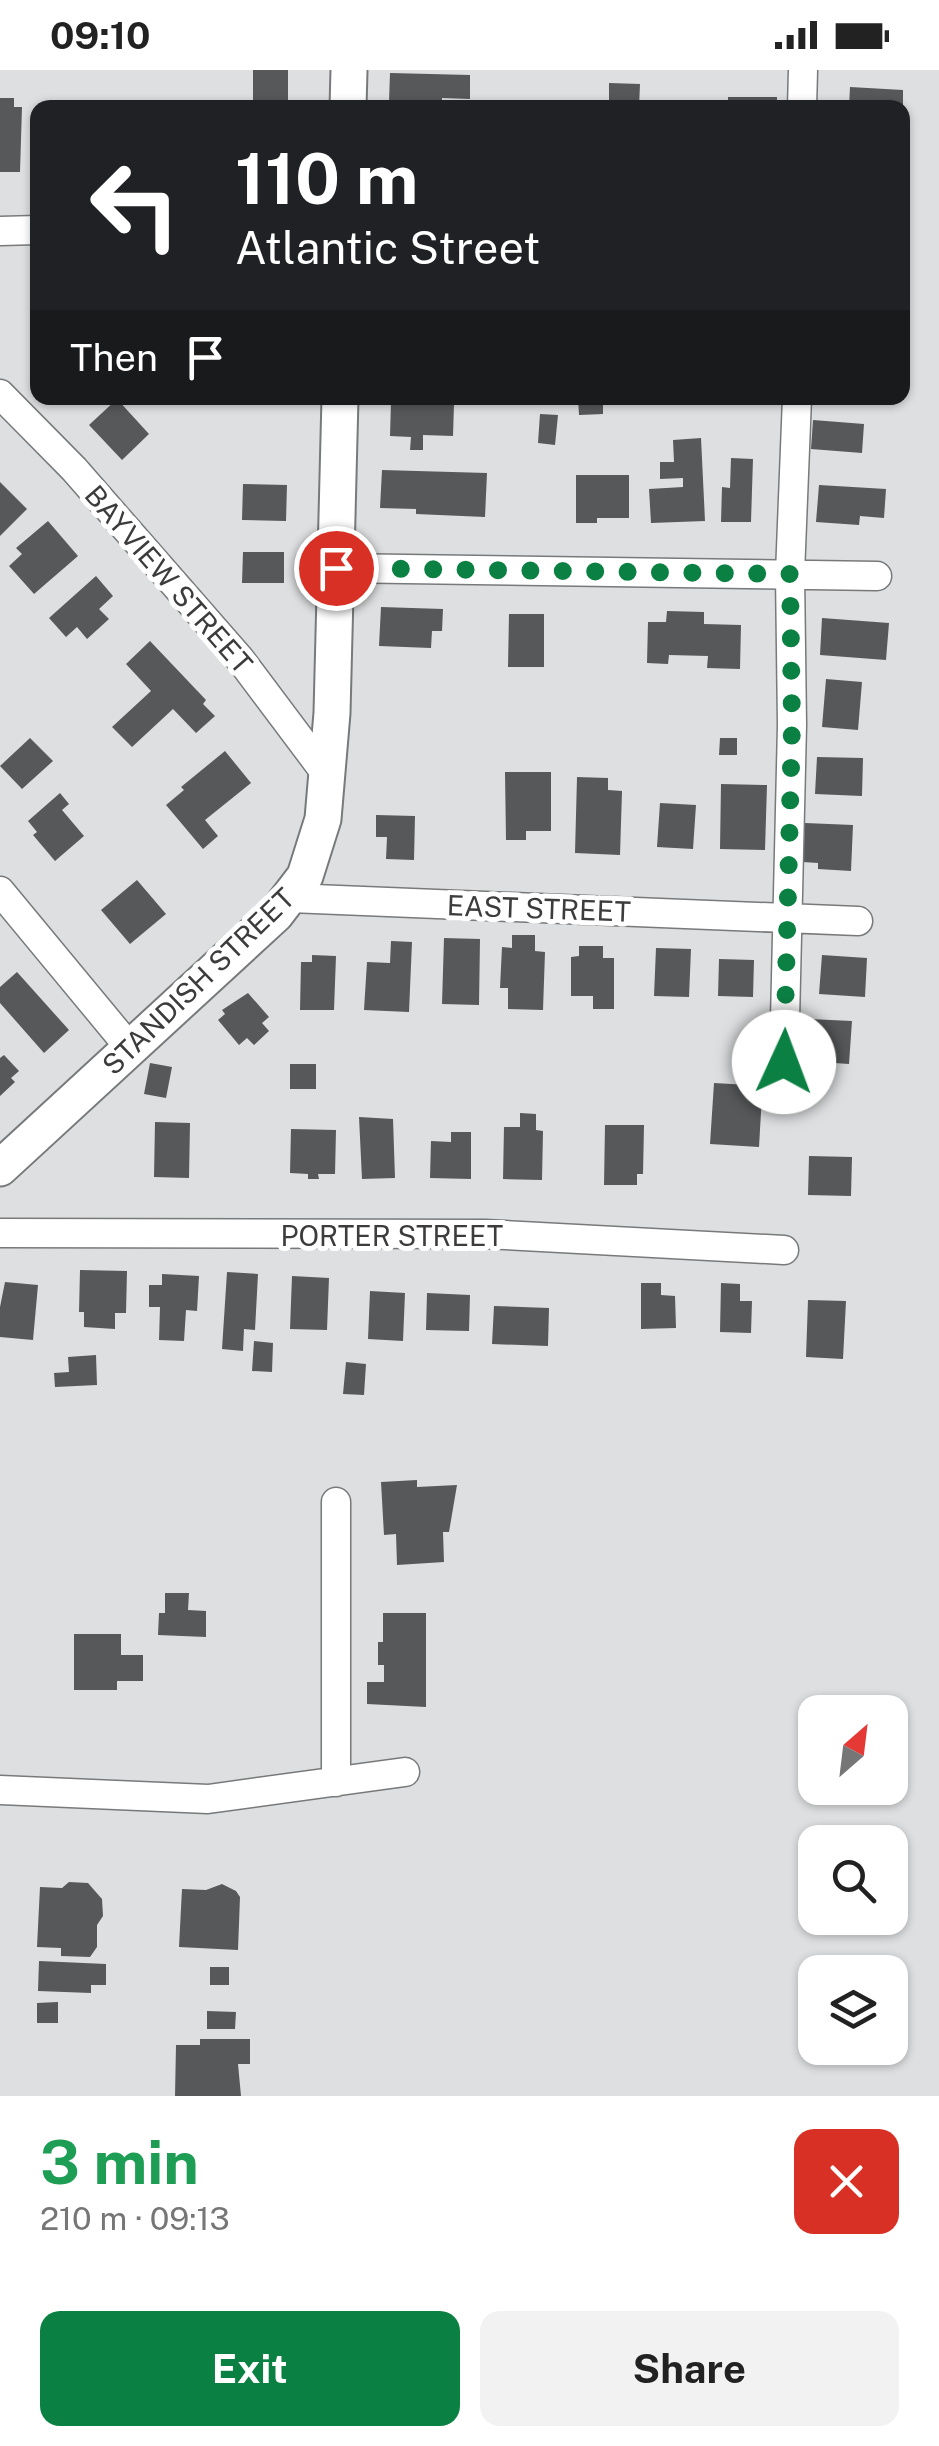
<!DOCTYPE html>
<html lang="en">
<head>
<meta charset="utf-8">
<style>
	body { margin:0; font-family:"Public Sans",sans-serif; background:#f2f2f2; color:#222; height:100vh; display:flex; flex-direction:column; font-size:38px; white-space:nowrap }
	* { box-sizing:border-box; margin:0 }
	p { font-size:32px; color:#767676 }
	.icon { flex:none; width:55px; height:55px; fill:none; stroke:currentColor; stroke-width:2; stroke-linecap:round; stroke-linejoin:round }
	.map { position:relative; height:2026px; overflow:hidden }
	.side { display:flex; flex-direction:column; background:#fff; flex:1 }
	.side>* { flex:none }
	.hud { position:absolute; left:30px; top:30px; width:880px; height:305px; border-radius:20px; box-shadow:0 2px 8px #0004; background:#202124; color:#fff; overflow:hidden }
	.needle { width:65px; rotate:28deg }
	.buttons { position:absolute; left:798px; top:1625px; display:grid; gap:20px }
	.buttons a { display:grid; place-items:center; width:110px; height:110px; border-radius:20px; background:#fff; box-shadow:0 2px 8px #0004; font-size:50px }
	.pin { position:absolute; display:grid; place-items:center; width:85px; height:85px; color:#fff; margin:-42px; border:5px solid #fff; border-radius:50%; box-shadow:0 2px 10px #0007 }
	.me { position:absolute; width:110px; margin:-55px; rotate:2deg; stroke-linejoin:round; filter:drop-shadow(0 0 8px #0008) }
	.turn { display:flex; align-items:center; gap:35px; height:210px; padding:0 40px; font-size:45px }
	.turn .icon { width:130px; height:130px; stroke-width:2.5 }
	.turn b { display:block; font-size:70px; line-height:85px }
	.then { display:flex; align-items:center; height:95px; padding:0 40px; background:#0003; gap:20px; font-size:38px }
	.round { display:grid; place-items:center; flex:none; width:105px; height:105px; border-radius:20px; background:#f2f2f2 }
	.head { display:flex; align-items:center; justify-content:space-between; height:170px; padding:0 40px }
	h1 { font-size:60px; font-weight:700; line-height:75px; color:#1e9e55 }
	.button { display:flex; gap:20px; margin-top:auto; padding:20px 40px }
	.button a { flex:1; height:115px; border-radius:20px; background:#0b8043; color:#fff; font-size:40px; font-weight:700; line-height:115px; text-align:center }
	.button a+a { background:#f2f2f2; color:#222 }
	.status { display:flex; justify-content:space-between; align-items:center; height:70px; padding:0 50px; background:#fff; direction:ltr }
	.status svg { height:28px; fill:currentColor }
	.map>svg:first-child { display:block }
	.building { fill:#575859 }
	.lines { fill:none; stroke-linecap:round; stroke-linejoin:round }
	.minor-casing { stroke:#78797a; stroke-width:31 }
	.tertiary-casing { stroke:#78797a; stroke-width:39 }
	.minor { stroke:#fff; stroke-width:28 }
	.tertiary { stroke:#fff; stroke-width:35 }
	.route { stroke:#0b8043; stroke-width:18; stroke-dasharray:0 32.4 }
	.labels { text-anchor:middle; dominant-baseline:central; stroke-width:10; stroke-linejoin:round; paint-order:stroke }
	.street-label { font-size:28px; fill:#3c3c3d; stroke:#fff }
</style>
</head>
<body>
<div class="status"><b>09:10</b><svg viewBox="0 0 49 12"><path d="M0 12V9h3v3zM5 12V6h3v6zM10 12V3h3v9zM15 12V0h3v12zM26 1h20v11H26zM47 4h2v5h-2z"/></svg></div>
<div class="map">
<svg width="939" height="2026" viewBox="0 0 939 2026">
	<rect width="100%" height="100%" fill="#dedfe0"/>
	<path class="building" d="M253,0H288V38H253Z
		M390,3L470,5V29L442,28V38H406V33L389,32Z
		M609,13L640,14L639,38H609Z
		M850,17L903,20V38H849Z
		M728,27H777V38H728Z
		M0,28H14V37H22L20,102H0Z
		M902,212H909L908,252H902Z
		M578,328H603V344L579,345Z
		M117,329L149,364L122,390L89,355Z
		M391,332L454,334L453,366L423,365V380H410L411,367L390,366Z
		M540,344L558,345L555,375L538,373Z
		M813,350L864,354L862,383L811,379Z
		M701,368L705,451L651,453L649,419L683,417V408L660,409V392H674L673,370Z
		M731,388L753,389L751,452H721L722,417L730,418Z
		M382,400L487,403L485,447L416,444V439L380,438Z
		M576,405H629V448H597V453H576Z
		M0,412L27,439L0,466Z
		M243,414L287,415L286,451L242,450Z
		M819,415L886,419L884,448L860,446L859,455L816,452Z
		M48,451L78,486L34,524L9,496L22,484L16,478Z
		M243,482H284V513H242Z
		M96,506L113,526L99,539L109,549L87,569L77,557L66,567L49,548Z
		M381,537L443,539L442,561H432L431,578L379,576Z
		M667,541L704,542V554L741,555L740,599L707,598L708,586L669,585L668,594L647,593L648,552H666Z
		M509,544H544V597H508Z
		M822,548L889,553L886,590L820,585Z
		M150,571L206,630L203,634L215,646L196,663L173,639L132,677L112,657L151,621L126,594Z
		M826,609L862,612L858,660L822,657Z
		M30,668L53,691L22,719L0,696Z
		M720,668H737V685H719Z
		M225,681L251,713L205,750L218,766L203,779L166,735L184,720L181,717Z
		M817,687L863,688L862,726L815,724Z
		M505,702H551V761H526V770H506Z
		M577,707L608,708V720L622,721L620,785L575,783Z
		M721,714L767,715L765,780L720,779Z
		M60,723L69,734L62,740L84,766L55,791L33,765L37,762L28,751Z
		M660,733L696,735L693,779L657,777Z
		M376,745L415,746L414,790L386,789L387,767H376Z
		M805,753L853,755L851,801L818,799V793L803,792Z
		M137,810L166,844L130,874L101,840Z
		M512,865H535V881L545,882L543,940L508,939V918H500L502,877L512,878Z
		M444,868L480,869L479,935L442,934Z
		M391,871L412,872L409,942L364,940L367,892L390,893Z
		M579,876H603V888H614V939H593V926H571V887L579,886Z
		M656,878L691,879L689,927L654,926Z
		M312,885L336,886L334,940H300L301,892H312Z
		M822,885L867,888L865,927L819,924Z
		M719,889L754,890L753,927L718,926Z
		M17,902L69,960L44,983L0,933V917Z
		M248,923L269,947L262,953L269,961L254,975L247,968L239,975L218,950L225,944L222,940Z
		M809,949L852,951L849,994L806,991Z
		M4,985L19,1001L11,1008L15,1012L0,1026V988Z
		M150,993L172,997L166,1028L144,1024Z
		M290,994H316V1019H290Z
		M714,1013L749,1015L748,1024L762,1025L759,1077L710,1074Z
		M520,1043L536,1044V1060L543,1061L542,1110L503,1109L504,1057H520Z
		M359,1047L393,1049L395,1108L362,1109Z
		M155,1052L190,1053L189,1108L154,1107Z
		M605,1055H644L643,1104H637V1115H604Z
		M291,1059L336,1060L335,1104H318L319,1109H308V1104L290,1103Z
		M451,1062H471V1109L430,1108L431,1071L451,1072Z
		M809,1086L852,1087L851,1126L808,1125Z
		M80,1200L127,1201L126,1243H115V1259L84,1257V1242H79Z
		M227,1202L258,1204L255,1260L244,1259L243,1281L222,1279Z
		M162,1204L199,1206L197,1241L186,1240L184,1271L159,1270L160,1237H149V1215H162Z
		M292,1206L329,1208L327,1260L290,1259Z
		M5,1212L38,1215L33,1270L0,1267V1237Z
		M641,1213H661V1225L675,1226L676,1258L641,1259Z
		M721,1213L740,1214V1231H752L751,1263L720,1262Z
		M370,1221L405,1223L403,1271L368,1269Z
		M427,1223L470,1225L469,1261L426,1260Z
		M808,1230L846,1231L843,1289L806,1287Z
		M494,1236L549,1238L548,1276L492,1274Z
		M254,1271L273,1273L272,1302L252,1301Z
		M96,1285L97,1315L55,1317L54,1303L69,1302L68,1287Z
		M346,1292L366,1294L364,1325L343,1324Z
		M417,1410V1417L457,1415L449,1462H443L444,1492L397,1495L396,1464L384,1465L381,1412Z
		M165,1523H189L188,1540L206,1541V1567L158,1565L159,1543H165Z
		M383,1543H426V1637L367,1634V1612H384V1595H378V1572H383Z
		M74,1564H121V1585H143V1611H117V1620H74Z
		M69,1812L88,1813L102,1829L103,1846L97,1855V1877L90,1887L61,1886V1878L37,1877L40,1817L62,1818Z
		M222,1814L236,1821L240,1827L238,1880L179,1877L182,1819L206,1820Z
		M39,1891L106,1894V1915H91V1923L38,1921Z
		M210,1897H229V1915H210Z
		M58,1932V1953H37V1933Z
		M207,1941L236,1942L235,1959H207Z
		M200,1969H250V1994H238L241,2026H175L176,1975H200Z"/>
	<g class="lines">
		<defs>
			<path id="minor" d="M802,38L803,0
				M0,161L38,160
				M0,324L74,399L240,589L327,705
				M336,498L877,506
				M0,821L130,978
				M290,828L858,851
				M784,992L792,655L790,504L797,328
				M0,1163L485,1164L784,1180
				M336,1432V1712
				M0,1720L208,1729L405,1702"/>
			<path id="tertiary" d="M348,38L349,0
				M0,1098L276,844L305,806L323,749L332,643L340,328"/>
		</defs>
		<use href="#minor" class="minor-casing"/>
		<use href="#tertiary" class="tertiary-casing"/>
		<use href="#minor" class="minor"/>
		<use href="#tertiary" class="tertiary"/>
	</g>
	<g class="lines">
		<path class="route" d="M336,498L790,504L792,655L784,992"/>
	</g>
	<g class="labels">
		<g class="street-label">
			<text transform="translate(169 509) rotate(49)">BAYVIEW STREET</text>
			<text transform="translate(539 838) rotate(2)">EAST STREET</text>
			<text transform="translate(198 911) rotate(-44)">STANDISH STREET</text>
			<text x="392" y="1165">PORTER STREET</text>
		</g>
	</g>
</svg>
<div class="buttons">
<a><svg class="needle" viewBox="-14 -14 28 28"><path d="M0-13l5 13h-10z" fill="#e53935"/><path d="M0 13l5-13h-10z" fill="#767676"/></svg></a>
<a><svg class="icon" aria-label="search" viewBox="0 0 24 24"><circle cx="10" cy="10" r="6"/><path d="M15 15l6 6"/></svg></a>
<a><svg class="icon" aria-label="layers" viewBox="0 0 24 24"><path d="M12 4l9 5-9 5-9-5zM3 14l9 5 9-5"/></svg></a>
</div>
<div class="pin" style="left:336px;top:498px;background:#d93025"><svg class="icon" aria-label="arrive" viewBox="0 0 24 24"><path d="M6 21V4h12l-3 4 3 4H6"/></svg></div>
<svg class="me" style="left:784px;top:992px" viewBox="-20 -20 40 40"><circle r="19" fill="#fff"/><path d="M0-13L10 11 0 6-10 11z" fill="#0b8043"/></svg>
<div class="hud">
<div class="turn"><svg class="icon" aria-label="left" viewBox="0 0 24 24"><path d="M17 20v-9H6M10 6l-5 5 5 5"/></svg><div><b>110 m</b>Atlantic Street</div></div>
<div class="then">Then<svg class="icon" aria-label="arrive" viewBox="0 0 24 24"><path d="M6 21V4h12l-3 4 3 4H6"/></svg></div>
</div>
</div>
<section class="side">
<div class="head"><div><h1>3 min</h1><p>210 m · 09:13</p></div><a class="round" style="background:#d93025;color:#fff"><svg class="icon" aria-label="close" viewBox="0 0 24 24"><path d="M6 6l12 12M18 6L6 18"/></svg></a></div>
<div class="button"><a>Exit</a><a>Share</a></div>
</section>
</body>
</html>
